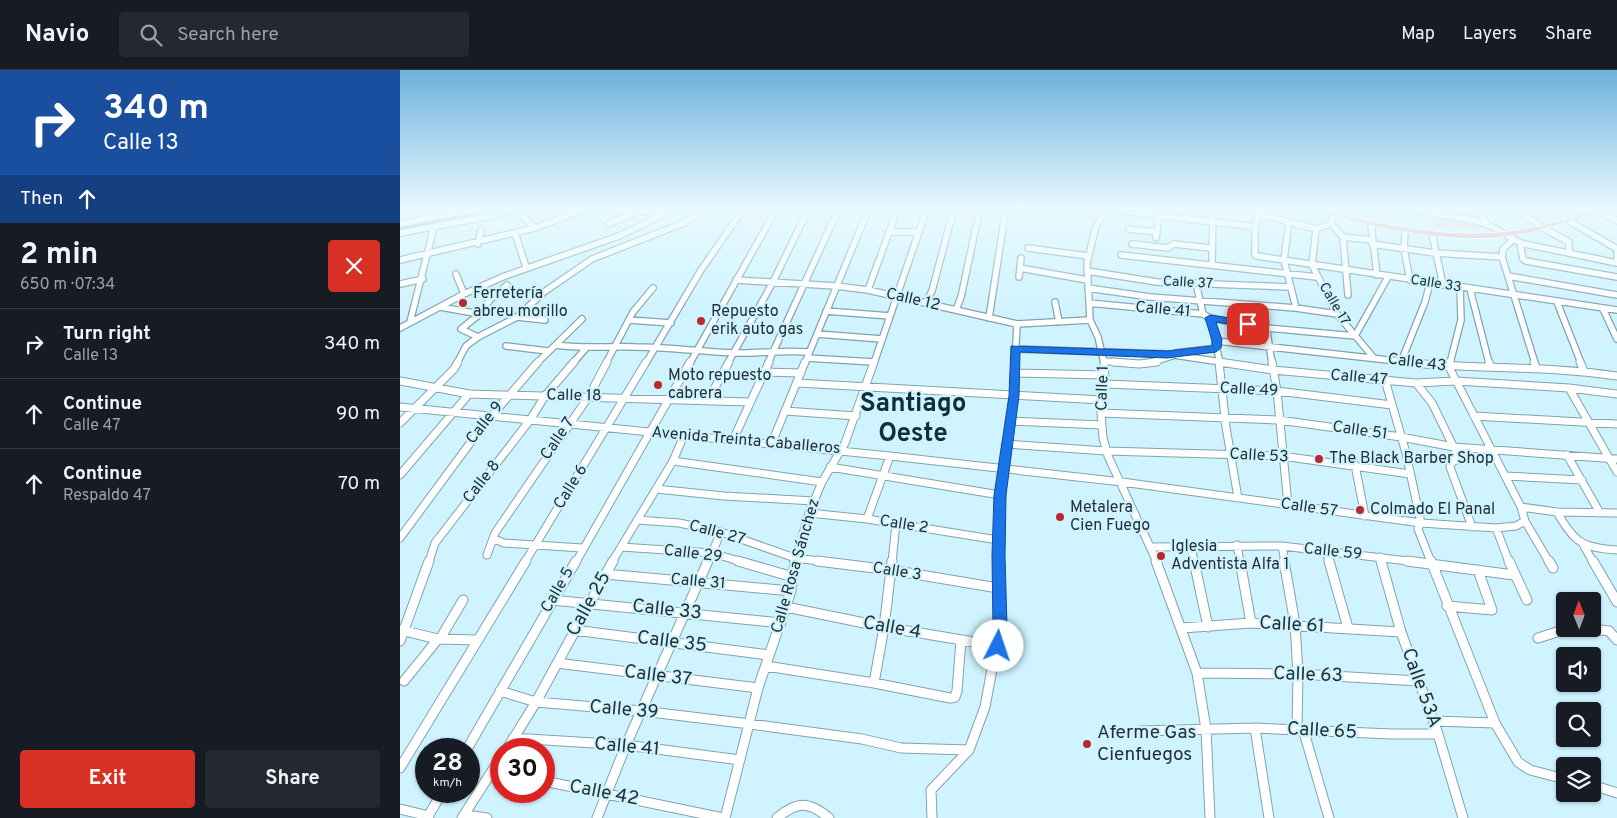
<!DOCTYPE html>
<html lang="en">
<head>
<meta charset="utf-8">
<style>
	body { margin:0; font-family:Overpass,sans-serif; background:#242831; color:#f1f3f6; height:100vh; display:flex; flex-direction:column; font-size:19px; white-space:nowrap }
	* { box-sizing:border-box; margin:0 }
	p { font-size:16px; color:#9ea1a6 }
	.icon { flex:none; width:28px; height:28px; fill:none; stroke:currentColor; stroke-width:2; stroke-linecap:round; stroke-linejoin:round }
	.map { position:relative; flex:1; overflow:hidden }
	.side { display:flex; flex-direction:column; background:#171b24; width:400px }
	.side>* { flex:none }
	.guide { background:#1a4fa0; color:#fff; overflow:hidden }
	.needle { width:32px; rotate:359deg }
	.fabs { position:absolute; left:1156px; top:522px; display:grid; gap:10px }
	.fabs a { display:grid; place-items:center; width:45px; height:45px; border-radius:5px; background:#171b24; box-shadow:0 1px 4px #0004; font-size:25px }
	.speed { position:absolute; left:15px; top:668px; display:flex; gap:10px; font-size:25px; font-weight:700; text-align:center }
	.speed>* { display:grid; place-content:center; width:65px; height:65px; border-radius:50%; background:#171b24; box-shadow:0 1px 4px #0004; line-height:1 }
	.speed small { font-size:12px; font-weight:400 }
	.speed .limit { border:8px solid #d22; background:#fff; color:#111 }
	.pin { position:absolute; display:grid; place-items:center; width:42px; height:42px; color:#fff; margin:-21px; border-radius:10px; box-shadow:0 2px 8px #0006 }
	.me { position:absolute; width:55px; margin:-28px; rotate:4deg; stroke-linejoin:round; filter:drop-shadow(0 0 4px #0008) }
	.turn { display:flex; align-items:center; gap:18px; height:105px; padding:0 20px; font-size:22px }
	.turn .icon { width:65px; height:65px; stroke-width:2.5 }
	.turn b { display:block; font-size:35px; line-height:42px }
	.then { display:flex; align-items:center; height:48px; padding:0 20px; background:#0003; gap:10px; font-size:19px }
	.round { display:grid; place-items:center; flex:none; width:52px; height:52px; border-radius:5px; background:#242831 }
	.head { display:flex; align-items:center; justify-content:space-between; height:85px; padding:0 20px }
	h1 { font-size:30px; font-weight:700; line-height:38px }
	.primary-button { display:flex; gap:10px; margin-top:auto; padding:10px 20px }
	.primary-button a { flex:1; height:58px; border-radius:5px; background:#d93025; color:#fff; font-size:20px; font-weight:700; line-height:58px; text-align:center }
	.primary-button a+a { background:#242831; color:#f1f3f6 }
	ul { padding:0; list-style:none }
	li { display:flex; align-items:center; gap:15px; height:70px; padding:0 20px; border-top:1px solid #363941 }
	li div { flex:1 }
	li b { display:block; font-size:19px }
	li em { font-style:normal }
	header { display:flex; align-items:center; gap:30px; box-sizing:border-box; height:70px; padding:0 25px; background:#171b24; border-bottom:1px solid #363941 }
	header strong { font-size:24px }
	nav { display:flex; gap:28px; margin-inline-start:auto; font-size:18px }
	.search { width:350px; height:45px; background:#242831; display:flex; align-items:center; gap:12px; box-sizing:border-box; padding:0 18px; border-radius:5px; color:#9ea1a6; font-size:19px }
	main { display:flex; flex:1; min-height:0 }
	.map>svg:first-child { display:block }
	.green { fill:#f7cbc6 }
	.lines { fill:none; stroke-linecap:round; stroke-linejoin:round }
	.canal { stroke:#53acc7; stroke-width:5.5 }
	.minor-far2-casing { stroke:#81a3ae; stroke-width:8 }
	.minor-far1-casing { stroke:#81a3ae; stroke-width:9 }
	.minor-casing { stroke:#81a3ae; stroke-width:11 }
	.major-casing { stroke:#fff; stroke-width:2 }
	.minor-far2 { stroke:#fff; stroke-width:5.5 }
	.minor-far1 { stroke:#fff; stroke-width:7 }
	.minor { stroke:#fff; stroke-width:9 }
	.major { fill:#e5a29d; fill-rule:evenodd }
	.wall { fill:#88a5af }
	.route { fill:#1a73e8; stroke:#114b97 }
	.poi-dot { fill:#b8292b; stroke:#cff3ff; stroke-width:2 }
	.labels { text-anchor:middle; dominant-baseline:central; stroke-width:4.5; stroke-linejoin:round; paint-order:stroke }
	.far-street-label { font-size:14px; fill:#233035; stroke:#cff3ff }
	.poi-label { font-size:16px; fill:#233035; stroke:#cff3ff; text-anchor:start }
	.street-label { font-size:16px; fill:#233035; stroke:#cff3ff }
	.near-street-label { font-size:19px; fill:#233035; stroke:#cff3ff }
	.near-poi-label { font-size:19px; fill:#233035; stroke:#cff3ff; text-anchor:start }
	.town-label { font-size:26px; font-weight:bold; fill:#103039; stroke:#cff3ff }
</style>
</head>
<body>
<header>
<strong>Navio</strong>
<div class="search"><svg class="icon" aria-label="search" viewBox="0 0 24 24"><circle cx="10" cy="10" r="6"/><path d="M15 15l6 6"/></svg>Search here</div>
<nav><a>Map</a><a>Layers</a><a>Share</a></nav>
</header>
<main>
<section class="side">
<div class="guide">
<div class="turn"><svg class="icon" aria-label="right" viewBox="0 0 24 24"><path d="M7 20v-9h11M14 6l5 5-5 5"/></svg><div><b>340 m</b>Calle 13</div></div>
<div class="then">Then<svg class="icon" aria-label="ahead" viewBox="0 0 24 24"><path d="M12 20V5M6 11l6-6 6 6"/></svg></div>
</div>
<div class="head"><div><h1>2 min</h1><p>650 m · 07:34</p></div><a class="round" style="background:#d93025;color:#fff"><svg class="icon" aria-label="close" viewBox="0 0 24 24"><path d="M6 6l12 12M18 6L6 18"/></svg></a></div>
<ul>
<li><svg class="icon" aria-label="right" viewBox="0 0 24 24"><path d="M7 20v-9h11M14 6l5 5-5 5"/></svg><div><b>Turn right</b><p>Calle 13</p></div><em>340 m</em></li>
<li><svg class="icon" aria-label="ahead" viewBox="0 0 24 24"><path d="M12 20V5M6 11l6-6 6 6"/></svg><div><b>Continue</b><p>Calle 47</p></div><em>90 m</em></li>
<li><svg class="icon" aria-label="ahead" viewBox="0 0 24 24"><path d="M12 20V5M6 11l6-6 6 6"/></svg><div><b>Continue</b><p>Respaldo 47</p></div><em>70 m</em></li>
</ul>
<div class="primary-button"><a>Exit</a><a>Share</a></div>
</section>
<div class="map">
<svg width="1217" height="748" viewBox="0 0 1217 748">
	<rect width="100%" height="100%" fill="#cff3ff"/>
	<path class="green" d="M1028,145L1082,155L1085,158L1032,157Z"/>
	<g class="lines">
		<path class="canal" d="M0,160L105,138"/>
		<defs>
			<path id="minor-far2" d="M205,138L267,144
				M789,138V150
				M846,138L854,143L916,159
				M1005,138L1076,151L1091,156L1120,173L1217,193
				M1066,138L1079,142L1087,154
				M1112,138L1138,154
				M1147,138L1217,179
				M1195,138L1217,151
				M708,139L855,157
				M934,141L931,154L943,167L948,225
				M858,145L855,157V185L857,186L1217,240
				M122,146L135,158
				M889,152L884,190L896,238
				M0,154L81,138
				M208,154L237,142
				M931,154L916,159L912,195L937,244L973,287
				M971,154L977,205
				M1143,158L1169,172V183
				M729,159L756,162
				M1005,161L1004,179L1010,210
				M489,162H519
				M0,163L91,146L115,138
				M115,163L126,197
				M1032,164L1043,215
				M943,167L972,170
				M756,168L759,146
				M1113,170L1103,179L1102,187L1135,293
				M1120,173L1123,189L1126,191L1217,207
				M78,174L81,160
				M732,174L768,178L774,174L811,178
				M972,174L1035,183L1102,187
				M628,178L688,186
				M1217,183V188
				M721,185L917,207
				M621,188L620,198L687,210
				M0,190L135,158L188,138
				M812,194L813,138
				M687,201L757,212L890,217
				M56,204L64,224
				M1108,206L1217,225
				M619,207L620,198
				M336,210L436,216L468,220L617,254L690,250
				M796,213L803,244
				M0,214L23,209
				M688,218L750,227L896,238L937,244
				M1070,219L1089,293
				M468,220L498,138
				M526,232L532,221L554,138
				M655,232L659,252
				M1157,232L1181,293
				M689,233L803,244L810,248L867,258L955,266L988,207
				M40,237L80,244
				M863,237L872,293
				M1203,239L1217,269
				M556,240L561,227L580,138
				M426,241L490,246
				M117,247L145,250
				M589,248L606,138
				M810,248L820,293
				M229,250L271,253
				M10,252L34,157
				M0,258L64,224L105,206L219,166L276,138
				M417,264L482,269
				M78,267L61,259L80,244L90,230L107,215
				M817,271L1015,293
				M156,275C182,279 210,276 236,277C270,277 303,282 336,283C361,283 384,280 409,282
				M106,276L148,281
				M615,279L767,284L828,293
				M775,283L816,278
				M407,288L474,292
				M704,291L726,293
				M1001,292L1025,232L1030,213
				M57,293L66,276L78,267L117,247L144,222L192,189L286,152L307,138
				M137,293L182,249
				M173,293L187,277
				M206,293L233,242L253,218
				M246,293L301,200L344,138
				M290,293L377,138
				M328,293L373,212L409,138
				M368,293L439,138
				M405,293L469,138
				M474,293L527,138
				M615,293L617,254
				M704,293L698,267L690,250L687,193L696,156L708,138
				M749,293L772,286
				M1050,293L1061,250L1060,217"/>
			<path id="minor-far1" d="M704,292L705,314L701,343L703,368L708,386L757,492
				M713,292L739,294L757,292
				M819,292L826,357L838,428
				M819,292L873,300L1016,313L1056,311L1169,318L1217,324
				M872,292L877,321L888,435
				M1003,292C1074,300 1146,295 1217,306
				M1050,292L1049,297L1121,437L1125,451L1149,492
				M1089,292L1090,296
				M1134,292L1136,298
				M1180,292L1184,301
				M363,302L401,303
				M614,303L705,305
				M985,310L1006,383L1021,453L1018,459L1031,492
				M0,311L69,324L349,332
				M397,313L702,330
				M1016,313L1032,333L1059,388L1051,393L1050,397L1072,457
				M705,314L877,321L992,335
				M1169,318L1217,402
				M308,330L329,292
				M0,337L490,386L722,412L1021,453L1096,458L1116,456L1125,451
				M385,341L456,346
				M701,343L879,350L1001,367L1054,377L1217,389
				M1074,346L1217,354
				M609,351L702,355
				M0,353L54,299L58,292
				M333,370L369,292
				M606,374L706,381L882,386L1010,404
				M371,375L405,292
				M1167,385L1200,443
				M273,391L422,412
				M955,395L965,446
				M430,397L600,425
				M0,405L69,324
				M1105,406L1182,410
				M256,419L324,426L414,431
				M1121,437L1157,442L1217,443
				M1157,442C1174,472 1182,478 1217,480
				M409,443L467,449L598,470
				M467,449L490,386
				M237,450L279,453L321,462L395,488L427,492
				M1096,458L1109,492
				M0,468L82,357L138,292
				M94,469L104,473L182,478
				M837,475L840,492
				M791,476L794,492
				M882,476L885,492
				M1184,476L1193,492
				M221,477L312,483L342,492
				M751,477L882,476L1016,492
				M926,480L929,492
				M87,485L95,463L189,326L207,292
				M980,487L981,492
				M29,492L35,473L130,350L145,326L174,292
				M125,492L246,292
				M176,492L290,292
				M212,492L273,391L284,365
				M308,492L321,462
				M395,492L409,443L422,412L445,373L474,292
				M492,492L496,454
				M599,492C597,423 613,360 615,292"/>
			<path id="minor" d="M338,491L393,507
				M417,491L491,500L598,518
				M756,491L797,603L806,659L810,748
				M794,491L808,557
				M840,491L851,553
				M884,491L895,554L898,604L897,659
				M929,491L948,558
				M981,491L1001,562L1038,664L1063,748
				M1007,491L1114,505
				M1031,491L1095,653L1118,692L1130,700L1165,709
				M1109,491L1127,530
				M1149,491L1153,498
				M1193,491L1217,532
				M205,504L391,521
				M152,530L381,553
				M1047,536L1092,540L1078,500
				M386,537L484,557L598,576
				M782,558L851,553L1001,562
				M1192,559L1209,561L1217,570
				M0,560L38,569L76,570
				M174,560L369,585
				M1138,568L1163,560L1190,559
				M40,569L63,530
				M0,571L29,491
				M157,593L358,618
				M366,596L474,613L550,628L555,627L557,621L561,570
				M797,603L898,604L1019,611
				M4,611L38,569
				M474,613L484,557L492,491
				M100,621L136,632L242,641L350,654L462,669L501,678L569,680
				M1033,651L1095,653
				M855,658L869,748
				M903,659L929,748
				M740,661L855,658L992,664H1038
				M113,668L226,675L340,690
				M67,679L176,491
				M107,679L136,632L213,491
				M0,698L126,491
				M144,711L323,748
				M1192,715L1217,723
				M0,739L29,746
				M64,745L87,748
				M27,748L43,721
				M62,748L101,687
				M197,748L226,675L308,491
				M325,748L358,618L391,521L395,491
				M377,748C397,731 409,731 429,748
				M532,748L531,720L569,680L585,637L600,556L598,491"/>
			<path id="major" d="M902,138H914C980,155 1046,170 1114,161C1133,159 1152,153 1170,148C1184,143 1196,138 1211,138L1164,153L1128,163L1089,168H1062L1036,166L983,158Z"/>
		</defs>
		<use href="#minor-far2" class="minor-far2-casing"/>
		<use href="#minor-far1" class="minor-far1-casing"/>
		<use href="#minor" class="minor-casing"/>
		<use href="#major" class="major-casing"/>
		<use href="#minor-far2" class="minor-far2"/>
		<use href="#minor-far1" class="minor-far1"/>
		<use href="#minor" class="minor"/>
		<use href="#major" class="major"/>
	</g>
	<path class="wall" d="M748,138H772V141Z"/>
	<linearGradient id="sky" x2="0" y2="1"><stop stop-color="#6cb1db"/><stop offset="0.57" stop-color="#e9faff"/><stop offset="1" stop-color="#e9faff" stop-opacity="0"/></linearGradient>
	<rect width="1217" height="243" fill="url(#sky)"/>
	<path class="route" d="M810,245L848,251L853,254L848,257L816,252L822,270L821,278L816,282L767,288L620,282L619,326L606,425L605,486L607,556L603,580L598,582L593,580L591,576L593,556L592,486L594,425L609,326L611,276L767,281L812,276V270L805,248Z"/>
	<g class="poi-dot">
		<circle cx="63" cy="233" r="5"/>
		<circle cx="301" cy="251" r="5"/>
		<circle cx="258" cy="315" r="5"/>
		<circle cx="919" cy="389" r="5"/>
		<circle cx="960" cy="440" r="5"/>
		<circle cx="660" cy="447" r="5"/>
		<circle cx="761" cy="486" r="5"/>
		<circle cx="687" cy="674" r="5"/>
	</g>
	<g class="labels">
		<g class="far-street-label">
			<text transform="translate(788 213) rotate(3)">Calle 37</text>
			<text transform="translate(1036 214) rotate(9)">Calle 33</text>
			<text transform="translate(934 234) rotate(59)">Calle 17</text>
		</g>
		<g class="poi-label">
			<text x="73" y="224">Ferretería<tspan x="73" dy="18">abreu morillo</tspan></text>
			<text x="311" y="242">Repuesto<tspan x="311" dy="18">erik auto gas</tspan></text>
			<text x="268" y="306">Moto repuesto<tspan x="268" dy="18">cabrera</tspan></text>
			<text x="929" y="389">The Black Barber Shop</text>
			<text x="670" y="438">Metalera<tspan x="670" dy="18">Cien Fuego</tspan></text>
			<text x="970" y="440">Colmado El Panal</text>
			<text x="771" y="477">Iglesia<tspan x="771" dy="18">Adventista Alfa 1</tspan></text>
		</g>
		<g class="street-label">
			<text transform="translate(513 230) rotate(13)">Calle 12</text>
			<text transform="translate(763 240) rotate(5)">Calle 41</text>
			<text transform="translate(1017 293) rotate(7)">Calle 43</text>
			<text transform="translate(959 308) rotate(5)">Calle 47</text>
			<text transform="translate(703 318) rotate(-88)">Calle 1</text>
			<text transform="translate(849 320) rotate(3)">Calle 49</text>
			<text transform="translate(174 326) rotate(1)">Calle 18</text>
			<text transform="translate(85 353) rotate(-52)">Calle 9</text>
			<text transform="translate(960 361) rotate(8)">Calle 51</text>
			<text transform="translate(158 369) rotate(-56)">Calle 7</text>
			<text transform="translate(346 371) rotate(5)">Avenida Treinta Caballeros</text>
			<text transform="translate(859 386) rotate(3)">Calle 53</text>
			<text transform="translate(82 412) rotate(-52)">Calle 8</text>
			<text transform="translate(171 417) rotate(-58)">Calle 6</text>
			<text transform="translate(909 438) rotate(8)">Calle 57</text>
			<text transform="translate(504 455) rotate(9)">Calle 2</text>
			<text transform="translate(317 463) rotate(15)">Calle 27</text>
			<text transform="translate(933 482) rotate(6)">Calle 59</text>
			<text transform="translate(293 484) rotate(7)">Calle 29</text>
			<text transform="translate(396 496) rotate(-74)">Calle Rosa Sánchez</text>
			<text transform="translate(497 502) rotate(9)">Calle 3</text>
			<text transform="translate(298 512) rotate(5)">Calle 31</text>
			<text transform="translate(158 520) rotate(-60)">Calle 5</text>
		</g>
		<g class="near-street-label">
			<text transform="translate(189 534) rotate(-61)">Calle 25</text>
			<text transform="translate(267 540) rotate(6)">Calle 33</text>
			<text transform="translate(892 555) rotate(3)">Calle 61</text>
			<text transform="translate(492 558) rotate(10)">Calle 4</text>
			<text transform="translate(272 572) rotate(7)">Calle 35</text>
			<text transform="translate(908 605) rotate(2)">Calle 63</text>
			<text transform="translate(258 606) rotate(7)">Calle 37</text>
			<text transform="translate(1021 618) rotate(70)">Calle 53A</text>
			<text transform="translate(224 640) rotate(5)">Calle 39</text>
			<text transform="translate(922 661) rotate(3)">Calle 65</text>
			<text transform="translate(227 677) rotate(5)">Calle 41</text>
			<text transform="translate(204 723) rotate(11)">Calle 42</text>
		</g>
		<g class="near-poi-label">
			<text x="697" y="663">Aferme Gas<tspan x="697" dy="22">Cienfuegos</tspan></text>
		</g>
		<g class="town-label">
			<text x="513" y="334">Santiago<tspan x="513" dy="30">Oeste</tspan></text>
		</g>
	</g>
</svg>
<div class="fabs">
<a><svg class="needle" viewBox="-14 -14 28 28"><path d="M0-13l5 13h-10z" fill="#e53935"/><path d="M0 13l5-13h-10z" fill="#9ea1a6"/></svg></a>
<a><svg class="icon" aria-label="sound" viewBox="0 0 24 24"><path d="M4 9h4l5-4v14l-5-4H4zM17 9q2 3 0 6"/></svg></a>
<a><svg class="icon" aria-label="search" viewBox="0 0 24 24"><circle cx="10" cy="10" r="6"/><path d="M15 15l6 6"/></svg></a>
<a><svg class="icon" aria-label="layers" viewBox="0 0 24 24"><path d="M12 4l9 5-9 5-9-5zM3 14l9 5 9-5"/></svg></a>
</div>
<div class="speed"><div>28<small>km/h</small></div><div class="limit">30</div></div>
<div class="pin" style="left:848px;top:254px;background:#d93025"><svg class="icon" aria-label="arrive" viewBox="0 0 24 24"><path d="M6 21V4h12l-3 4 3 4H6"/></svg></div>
<svg class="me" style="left:598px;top:576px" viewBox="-20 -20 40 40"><circle r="19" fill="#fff"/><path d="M0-13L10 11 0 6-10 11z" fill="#1a73e8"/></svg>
</div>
</main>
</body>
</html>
